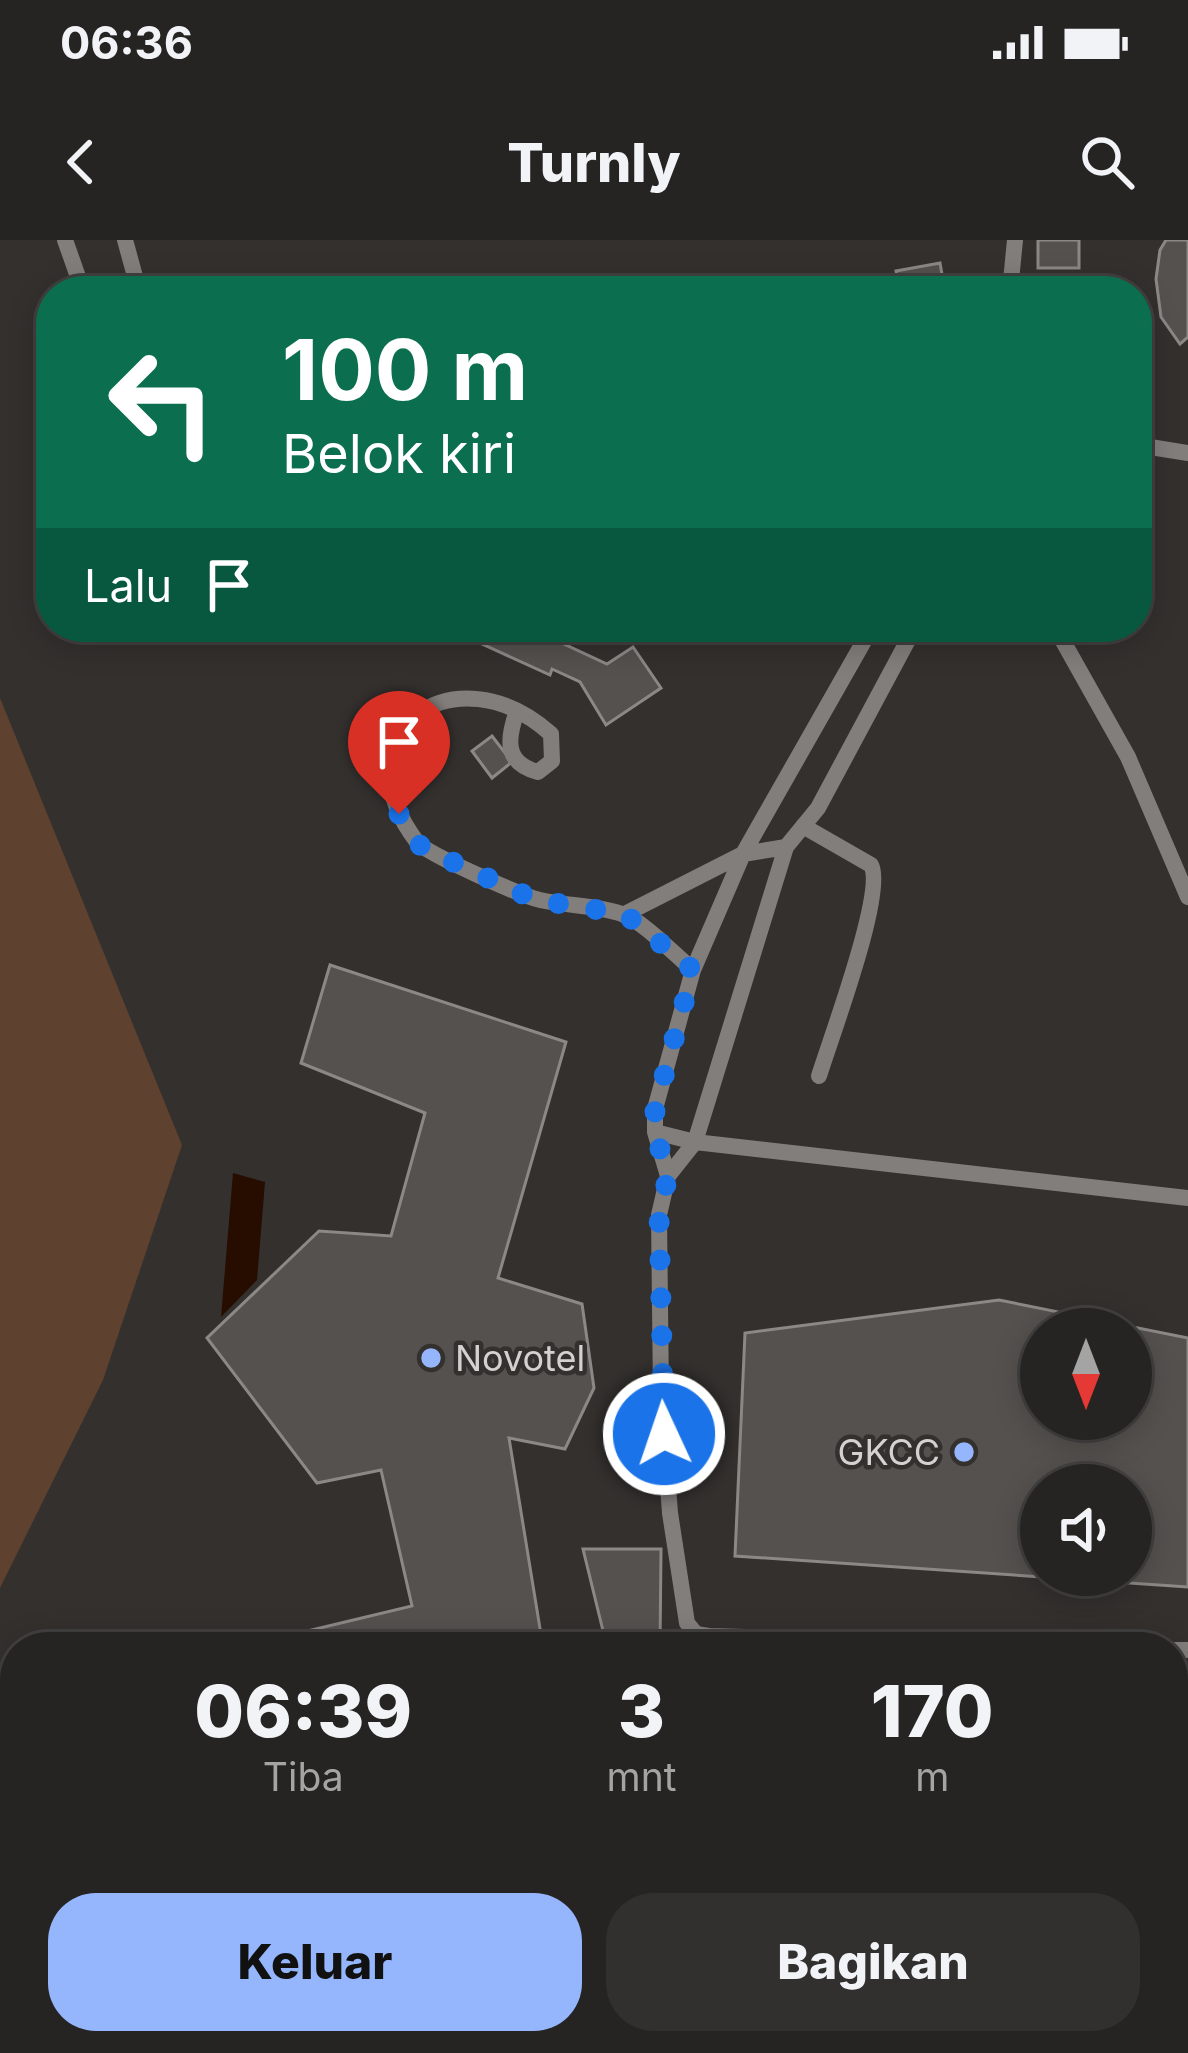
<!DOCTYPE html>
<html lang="id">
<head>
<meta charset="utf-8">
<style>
	body { margin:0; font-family:Inter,sans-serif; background:#32302f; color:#f1f3f6; height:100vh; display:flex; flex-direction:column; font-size:45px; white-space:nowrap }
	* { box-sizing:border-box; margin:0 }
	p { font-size:39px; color:#a4a4a5 }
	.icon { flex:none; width:66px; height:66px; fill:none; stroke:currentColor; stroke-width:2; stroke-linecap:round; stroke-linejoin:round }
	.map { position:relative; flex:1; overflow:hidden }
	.drawer { position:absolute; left:0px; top:1392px; width:1188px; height:423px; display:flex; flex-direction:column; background:#262422; border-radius:48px 48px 0 0; box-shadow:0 6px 30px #0003,0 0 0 3px #424140 }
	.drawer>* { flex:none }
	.banner { position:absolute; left:36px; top:36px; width:1116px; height:366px; border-radius:48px; box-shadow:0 6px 30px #0003,0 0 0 3px #424140; background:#0b6e4f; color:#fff; overflow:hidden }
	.needle { width:78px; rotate:180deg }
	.tools { position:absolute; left:1020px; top:1068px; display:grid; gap:24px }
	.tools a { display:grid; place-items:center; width:132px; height:132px; border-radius:50%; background:#262422; box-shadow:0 6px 30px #0003,0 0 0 3px #424140; font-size:60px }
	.pin { position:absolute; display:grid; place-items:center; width:102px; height:102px; color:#fff; margin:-123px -51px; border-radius:50% 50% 50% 0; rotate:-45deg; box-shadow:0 0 12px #0007 }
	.pin .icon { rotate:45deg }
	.me { position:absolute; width:132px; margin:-66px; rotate:357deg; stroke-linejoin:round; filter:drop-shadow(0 0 9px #0008) }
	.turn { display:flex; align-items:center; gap:42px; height:252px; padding:0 48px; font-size:54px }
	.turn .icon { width:156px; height:156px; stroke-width:2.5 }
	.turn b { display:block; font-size:84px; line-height:102px }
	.then { display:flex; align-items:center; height:114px; padding:0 48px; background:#0003; gap:24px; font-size:45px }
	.eta { display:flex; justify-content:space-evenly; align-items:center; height:204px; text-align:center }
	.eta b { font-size:72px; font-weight:800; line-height:84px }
	.cta { display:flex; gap:24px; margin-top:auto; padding:24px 48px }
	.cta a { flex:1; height:138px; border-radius:48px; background:#95b6fd; color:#111; font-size:48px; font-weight:800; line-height:138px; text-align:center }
	.cta a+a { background:#32302f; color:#f1f3f6 }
	.status { display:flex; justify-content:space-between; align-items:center; height:84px; padding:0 60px; background:#262422; direction:ltr }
	.status svg { height:33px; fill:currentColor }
	header { display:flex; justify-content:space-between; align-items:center; height:156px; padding:0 48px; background:#262422; font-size:54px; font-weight:800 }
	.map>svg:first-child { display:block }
	.green { fill:#5e412e }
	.water { fill:#270c00 }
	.building { fill:#54514e; stroke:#8c8886; stroke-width:3; fill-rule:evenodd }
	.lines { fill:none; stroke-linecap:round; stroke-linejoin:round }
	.lane { stroke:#827e7c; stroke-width:16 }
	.street { stroke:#827e7c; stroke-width:30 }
	.route { stroke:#1a73e8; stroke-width:21; stroke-dasharray:0 37.8 }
	.poi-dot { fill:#95b6fd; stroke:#33302e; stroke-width:4.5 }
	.labels { text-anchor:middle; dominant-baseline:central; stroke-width:9; stroke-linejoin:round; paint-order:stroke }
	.poi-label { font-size:36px; fill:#d4d2d1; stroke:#33302e; text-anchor:start }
</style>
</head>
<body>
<div class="status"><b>06:36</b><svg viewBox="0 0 49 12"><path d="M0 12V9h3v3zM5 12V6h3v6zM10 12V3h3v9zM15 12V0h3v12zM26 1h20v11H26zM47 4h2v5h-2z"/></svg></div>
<header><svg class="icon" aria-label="back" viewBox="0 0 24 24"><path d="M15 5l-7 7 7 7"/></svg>Turnly<svg class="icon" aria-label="search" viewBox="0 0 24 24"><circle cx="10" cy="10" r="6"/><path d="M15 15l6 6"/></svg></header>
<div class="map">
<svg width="1188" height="1813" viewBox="0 0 1188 1813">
	<rect width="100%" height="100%" fill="#33302e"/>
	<path class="green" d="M0,458L182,905L103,1140L0,1348Z"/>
	<path class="water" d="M233,933L265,942L257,1040L221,1077Z"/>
	<path class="building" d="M1038,0H1079V28H1038Z
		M1166,0H1188V97L1180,104L1161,77L1156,39L1160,10Z
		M940,23L945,51H900L896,31Z
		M1020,40L1080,42V51H1020Z
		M555,387L569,393L564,404L607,424L633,407L661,448L606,485L580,442L552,429L550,435L447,388Z
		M492,496L512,522L492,538L472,511Z
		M330,725L566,802L498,1038L582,1064L594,1148L565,1209L509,1198L543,1407H293L291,1395L412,1366L381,1230L317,1243L207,1098L319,991L391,996L425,873L301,823Z
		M999,1060L1188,1098V1347L735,1316L745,1093ZM1041,1089H1131V1179H1041ZM1041,1245H1131V1335H1041Z
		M583,1309H661L660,1407H607Z"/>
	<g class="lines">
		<path class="lane" d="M65,0L83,51
			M125,0L139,51
			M1010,51L1015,0
			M1137,210L1144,206L1188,213
			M915,387L818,568L786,607L695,902L668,936L659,975L661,1155L670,1273L687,1383L696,1394L709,1396L1081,1407
			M1055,387L1128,517L1188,657
			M517,471C507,499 504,523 538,532L552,521L551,494C456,408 334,492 417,602C427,614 522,656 540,660C567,666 596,665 622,674C642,680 675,715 693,730
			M803,586L871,625C886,651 830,800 819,836
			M625,674L743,614L786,607
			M655,892L695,902L1188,958
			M668,936L655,892V869L693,730L743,614L872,387
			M1173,1410H1188
			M1173,1482H1188"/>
		<path class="street" d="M1173,1761L1188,1727
			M1133,1813L1144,1800"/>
	</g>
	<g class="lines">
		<path class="route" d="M399,574L422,608L536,660L625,674L693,730L655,869V892L668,936L659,975L664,1194"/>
	</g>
	<g class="poi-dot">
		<circle cx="431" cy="1118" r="12"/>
		<circle cx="964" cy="1212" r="12"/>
	</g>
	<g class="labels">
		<g class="poi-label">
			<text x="455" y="1118">Novotel</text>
			<text x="940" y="1212" text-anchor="end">GKCC</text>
		</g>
	</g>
</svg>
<div class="tools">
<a><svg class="needle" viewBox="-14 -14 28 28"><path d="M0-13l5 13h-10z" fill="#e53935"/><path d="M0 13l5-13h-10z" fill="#a4a4a5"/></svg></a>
<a><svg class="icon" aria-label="sound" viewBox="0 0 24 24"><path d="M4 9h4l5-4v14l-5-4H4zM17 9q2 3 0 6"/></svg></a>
</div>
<div class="pin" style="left:399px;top:574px;background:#d93025"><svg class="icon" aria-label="arrive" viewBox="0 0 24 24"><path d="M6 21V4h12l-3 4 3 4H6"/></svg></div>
<svg class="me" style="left:664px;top:1194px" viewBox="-20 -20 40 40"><circle r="17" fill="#1a73e8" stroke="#fff" stroke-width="3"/><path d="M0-11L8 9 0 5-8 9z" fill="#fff"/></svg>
<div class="banner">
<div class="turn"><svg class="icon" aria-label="left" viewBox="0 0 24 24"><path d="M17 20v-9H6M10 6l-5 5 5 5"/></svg><div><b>100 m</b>Belok kiri</div></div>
<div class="then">Lalu<svg class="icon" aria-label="arrive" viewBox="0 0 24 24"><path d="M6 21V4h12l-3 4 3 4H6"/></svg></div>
</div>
<section class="drawer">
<div class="eta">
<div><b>06:39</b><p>Tiba</p></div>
<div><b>3</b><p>mnt</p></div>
<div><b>170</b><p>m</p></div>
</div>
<div class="cta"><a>Keluar</a><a>Bagikan</a></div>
</section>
</div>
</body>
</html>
